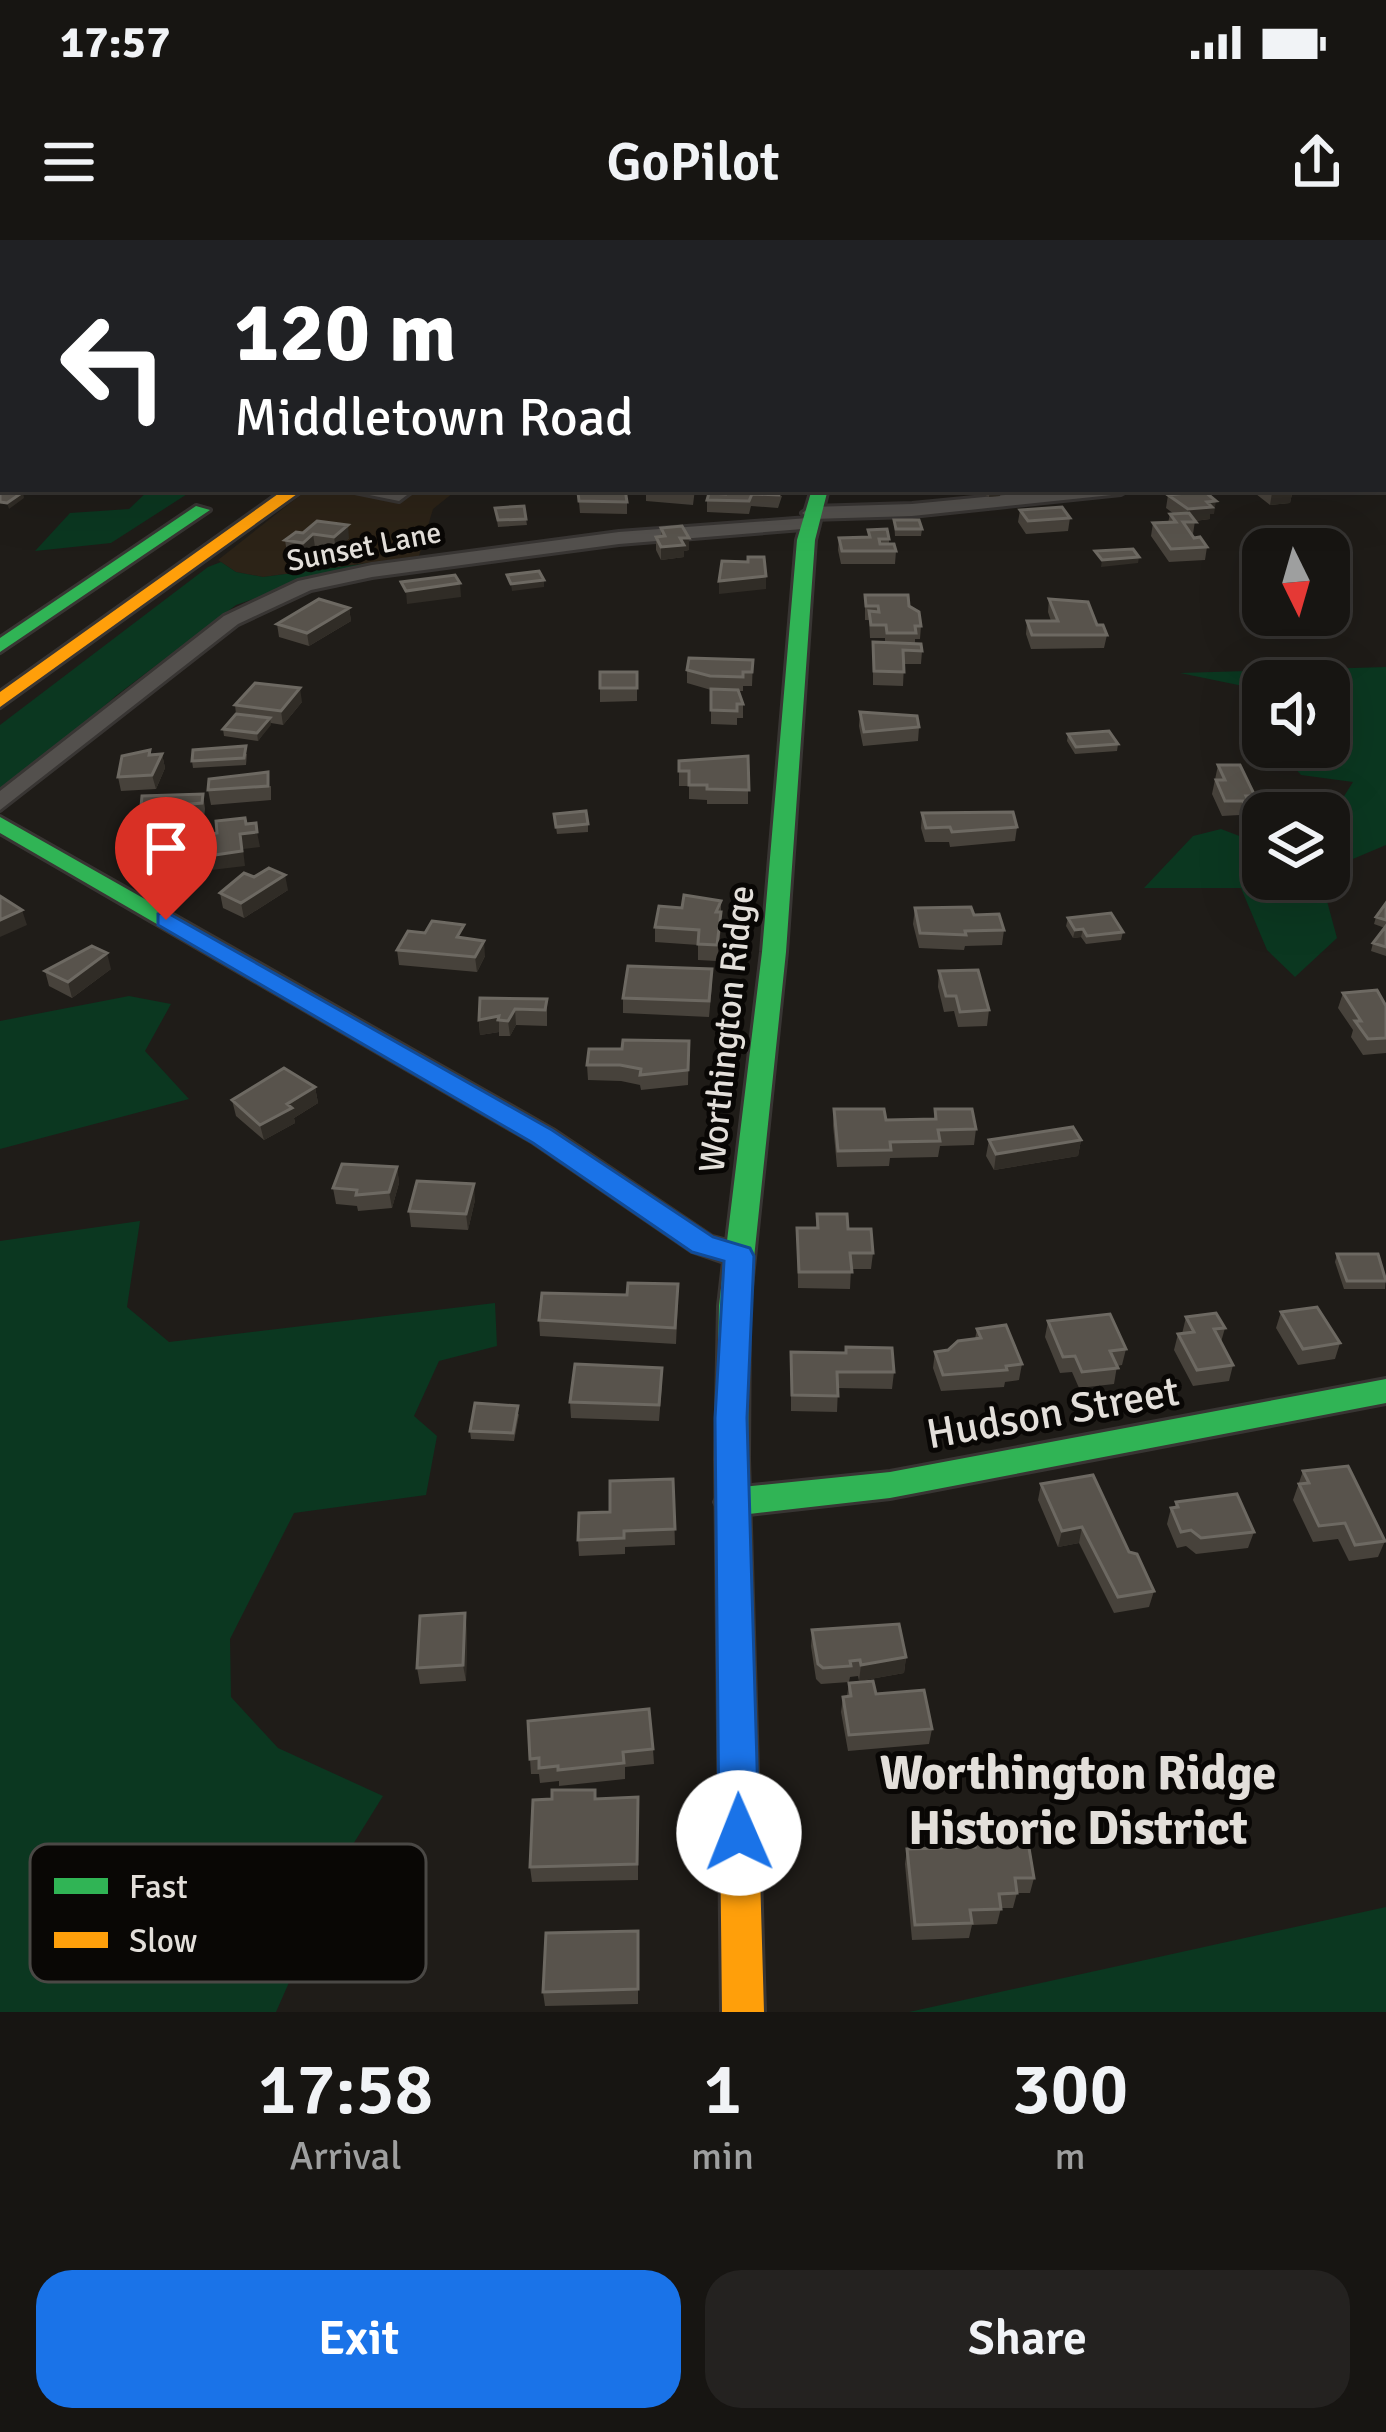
<!DOCTYPE html>
<html lang="en">
<head>
<meta charset="utf-8">
<style>
	body { margin:0; font-family:Signika,sans-serif; background:#242220; color:#f1f3f6; height:100vh; display:flex; flex-direction:column; font-size:45px; white-space:nowrap }
	* { box-sizing:border-box; margin:0 }
	p { font-size:39px; color:#9e9f9f }
	.icon { flex:none; width:66px; height:66px; fill:none; stroke:currentColor; stroke-width:2; stroke-linecap:round; stroke-linejoin:round }
	.map { position:relative; height:1772px; overflow:hidden }
	.drawer { display:flex; flex-direction:column; background:#171512; flex:1 }
	.drawer>* { flex:none }
	.guide { position:absolute; left:0px; top:0px; width:1386px; height:252px; box-shadow:0 12px 48px #0002,0 0 0 3px #363432; background:#202124; color:#fff; overflow:hidden }
	.needle { width:78px; rotate:175deg }
	.tools { position:absolute; left:1242px; top:288px; display:grid; gap:24px }
	.tools a { display:grid; place-items:center; width:108px; height:108px; border-radius:24px; background:#171512; box-shadow:0 12px 48px #0002,0 0 0 3px #363432; font-size:60px }
	.pin { position:absolute; display:grid; place-items:center; width:102px; height:102px; color:#fff; margin:-123px -51px; border-radius:50% 50% 50% 0; rotate:-45deg; box-shadow:0 0 12px #0007 }
	.pin .icon { rotate:45deg }
	.me { position:absolute; width:132px; margin:-66px; rotate:359deg; stroke-linejoin:round; filter:drop-shadow(0 0 9px #0008) }
	.turn { display:flex; align-items:center; gap:42px; height:252px; padding:0 36px; font-size:54px }
	.turn .icon { width:156px; height:156px; stroke-width:2.5 }
	.turn b { display:block; font-size:84px; line-height:102px }
	.eta { display:flex; justify-content:space-evenly; align-items:center; height:204px; text-align:center }
	.eta b { font-size:72px; font-weight:600; line-height:84px }
	.action { display:flex; gap:24px; margin-top:auto; padding:24px 36px }
	.action a { flex:1; height:138px; border-radius:36px; background:#1a73e8; color:#fff; font-size:48px; font-weight:600; line-height:138px; text-align:center }
	.action a+a { background:#242220; color:#f1f3f6 }
	.status { display:flex; justify-content:space-between; align-items:center; height:84px; padding:0 60px; background:#171512; direction:ltr }
	.status svg { height:33px; fill:currentColor }
	header { display:flex; justify-content:space-between; align-items:center; height:156px; padding:0 36px; background:#171512; font-size:54px; font-weight:600 }
	.map>svg:first-child { display:block }
	.built { fill:#2c2317 }
	.green { fill:#0b3720 }
	.lines { fill:none; stroke-linecap:round; stroke-linejoin:round }
	.lane-casing { stroke:#383533; stroke-width:6 }
	.street-casing { stroke:#383533; stroke-width:6 }
	.fast-casing { stroke:#383533; stroke-width:6 }
	.slow-casing { stroke:#383533; stroke-width:6 }
	.lane { fill:#53504d; fill-rule:evenodd }
	.street { fill:#53504d; fill-rule:evenodd }
	.fast { fill:#30b455; fill-rule:evenodd }
	.slow { fill:#ff9f0a; fill-rule:evenodd }
	.wall { fill:#47423b }
	.shaded-wall { fill:#302c26 }
	.building { fill:#58534c; stroke:#6d6962; stroke-width:3 }
	.route { fill:#1a73e8; stroke:#114b97; stroke-width:3 }
	.labels { text-anchor:middle; dominant-baseline:central; stroke-width:10; stroke-linejoin:round; paint-order:stroke }
	.far-street-label { font-size:30px; fill:#e3dfda; stroke:#090705 }
	.street-label { font-size:36px; fill:#e3dfda; stroke:#090705 }
	.near-street-label { font-size:42px; fill:#e3dfda; stroke:#090705 }
	.near-neighbourhood-label { font-size:48px; font-weight:bold; fill:#e3dfda; stroke:#090705 }
	.key { fill:#090705; stroke:#4a4845; stroke-width:3 }
	.key-label { font-size:33px; fill:#e3dfda }
</style>
</head>
<body>
<div class="status"><b>17:57</b><svg viewBox="0 0 49 12"><path d="M0 12V9h3v3zM5 12V6h3v6zM10 12V3h3v9zM15 12V0h3v12zM26 1h20v11H26zM47 4h2v5h-2z"/></svg></div>
<header><svg class="icon" aria-label="menu" viewBox="0 0 24 24"><path d="M4 6h16M4 12h16M4 18h16"/></svg>GoPilot<svg class="icon" aria-label="share" viewBox="0 0 24 24"><path d="M12 15V3M7 8l5-5 5 5M5 13v7h14v-7"/></svg></header>
<div class="map">
<svg width="1386" height="1772" viewBox="0 0 1386 1772">
	<rect width="100%" height="100%" fill="#1f1c18"/>
	<path class="built" d="M308,249H458L433,269L419,316L263,337L236,332L218,320Z"/>
	<path class="green" d="M150,249H195L111,303L35,311L70,273L129,269Z
		M469,310L331,332L236,365L117,455L20,539L0,548V485L208,327L221,322L236,332L263,337Z
		M1386,427V605L1329,629V580L1353,542L1301,535L1276,507H1329V441H1263V445L1243,446L1180,433Z
		M1221,589L1263,605V639H1321L1337,698L1295,737L1267,710L1241,648H1144L1193,596Z
		M129,756L171,764L145,811L189,859L0,909V781Z
		M140,981L127,1067L169,1102L495,1063L497,1106L439,1121L414,1176L437,1196L426,1255L294,1273L230,1399L231,1457L278,1508L383,1556L342,1622L276,1772H0V1001Z
		M1386,1667V1772H909Z"/>
	<g class="lines">
		<defs>
			<path id="lane" d="M340,249H361L397,255L404,249H415L399,261Z"/>
			<path id="street" d="M1383,214H1386V224H1383Z
				M1067,249H1130L1121,254L912,276L811,279L802,273L811,267L912,264Z
				M808,278L815,280V288L619,304L372,337L311,350L238,384L0,570V551L224,376L298,341L372,325L619,292Z"/>
			<path id="fast" d="M812,249H828L815,300L786,712L749,1066L748,1219L744,1228L732,1232L720,1228L716,1219L719,1066L724,1022L692,1011L533,902L0,593V577L553,890L712,997L727,1001L762,712L797,300Z
				M196,266L210,270L0,412V398Z
				M1386,1139V1163L890,1258L732,1276L720,1272L715,1262L720,1252L732,1248L890,1232Z"/>
			<path id="slow" d="M627,0H642L625,3Z
				M285,249H304L0,467V452Z
				M732,1206L744,1210L748,1219L764,1772H722L716,1219L720,1210Z"/>
		</defs>
		<use href="#lane" class="lane-casing"/>
		<use href="#street" class="street-casing"/>
		<use href="#fast" class="fast-casing"/>
		<use href="#slow" class="slow-casing"/>
		<use href="#lane" class="lane"/>
		<use href="#street" class="street"/>
		<use href="#fast" class="fast"/>
		<use href="#slow" class="slow"/>
	</g>
	<path class="wall" d="M18,0H59V2L19,3Z
		M465,0H505L501,3H465Z
		M505,0H550V3H505Z
		M737,0H797L794,3H737Z
		M646,249H695L693,265L646,261Z
		M728,249L782,256L778,268L751,266L749,274L707,272V260L726,254Z
		M953,249H1001L1000,256L989,257L979,251L957,253Z
		M1257,249H1315V252L1292,254L1290,263L1270,265L1256,254Z
		M578,252L627,262V274L580,273Z
		M1168,255L1214,274H1210V279L1195,281L1193,294H1191L1207,307L1205,320L1169,322L1151,296L1153,283H1168L1170,274H1174L1166,268Z
		M524,266L527,285L498,287L496,274Z
		M1020,270L1070,278L1068,291L1026,294L1018,282Z
		M894,280L922,289L921,296H895Z
		M661,288L689,310L684,311V317L661,320L656,310V297L661,296Z
		M868,290L889,299V304L896,311L895,324H841L838,310L839,298L868,297Z
		M296,292L349,298L336,310L315,307L305,316L287,313L285,300Z
		M865,355L909,366L921,386L920,399H915V404L922,411L921,424H904L903,446L873,445V402L885,403V398H870L869,380H865Z
		M1049,359L1097,385L1107,395L1104,408L1031,409L1026,394L1027,381H1051L1048,372Z
		M349,368L351,381L309,406L279,397L277,384Z
		M753,420L752,446H743V451H739L743,464V478H737V485L711,484V450L687,443V430Z
		M600,432H637V461L600,462Z
		M302,462L283,485L271,483L258,501L224,496L223,489L236,474L235,465Z
		M860,472L919,487L918,501L863,506L859,486Z
		M1068,494L1118,504L1117,511L1075,514L1067,501Z
		M150,510L151,515L162,514L165,528L156,549L121,551L118,537Z
		M247,514L246,525L193,528L192,521Z
		M748,516V564H707V560L689,559V546H679V521Z
		M1218,525L1255,556L1254,560L1263,573V589L1244,585L1240,575L1222,576L1212,554Z
		M271,546V560L211,565L208,550Z
		M203,554L205,569L204,578L183,580L182,586L143,592L140,577Z
		M922,573L1017,587L1015,601L950,607L949,602H925L921,588Z
		M554,574L588,584V592L557,594Z
		M288,650L244,678L223,668L220,653Z
		M721,661V687L717,721L698,720V705L655,702V687L682,668Z
		M1386,663V716L1371,711L1373,703L1385,688L1374,684L1376,677Z
		M915,668L974,675L1004,690L1002,705L965,706L964,710L919,708L913,684Z
		M1068,678L1123,692L1121,700L1086,704L1081,697L1073,698L1066,686Z
		M465,699L485,716L477,732L399,725L397,710Z
		M111,729L72,758L49,746L45,731Z
		M939,731L989,770L987,786L958,787L954,771L944,772L938,747Z
		M712,745L709,777L623,773V758Z
		M1343,753L1386,766V813L1363,815L1351,797L1353,790L1338,768Z
		M547,759V786L516,785L510,796H499V792L480,795L479,780Z
		M689,801L688,845L641,850L640,845L621,841L588,840L587,825L622,809Z
		M315,847L318,863L294,878L295,883L264,900L236,876L232,860Z
		M834,869L886,880L934,879L935,869L976,889L974,905L940,906L938,917L890,918L889,926L837,927L833,885Z
		M989,900H1081L1078,916L994,930L986,916Z
		M397,927L399,943L392,968L358,971L357,966L336,964L333,948Z
		M475,960L468,990L411,987L409,971Z
		M817,974L848,989L873,1013L871,1029H851L850,1049L798,1048L797,988H816Z
		M1337,1014L1386,1036L1385,1049H1344L1335,1022Z
		M678,1060L676,1104L540,1096L539,1080Z
		M1281,1072L1340,1103L1335,1119L1298,1125L1276,1088Z
		M1186,1077L1225,1088L1221,1102L1233,1125L1229,1141L1193,1146L1174,1110L1178,1094H1182Z
		M1048,1081L1126,1109L1122,1125L1117,1126L1114,1144L1079,1148L1072,1132L1060,1133L1045,1097Z
		M977,1089L1022,1124L1019,1140L1005,1142L1004,1147L941,1151L933,1128L935,1112L948,1110L975,1099Z
		M791,1112L894,1132L892,1149L838,1148L837,1172L791,1171Z
		M662,1144L659,1181L571,1178L570,1162Z
		M519,1174L514,1201L471,1199L470,1191Z
		M1303,1231L1385,1301L1378,1317L1349,1321L1338,1299L1313,1302L1293,1260Z
		M673,1239L675,1305L625,1307V1314L579,1316L578,1300L610,1272Z
		M1041,1244L1129,1312L1154,1351L1149,1367L1114,1373L1079,1303L1058,1307L1038,1260Z
		M1176,1262L1254,1292L1248,1308L1196,1314L1186,1306L1177,1308L1167,1284L1171,1268H1174Z
		M467,1389L466,1441L420,1444L417,1428Z
		M812,1390L906,1417L904,1433L859,1441L858,1436L850,1437L849,1442L821,1444L816,1439L811,1406Z
		M849,1443L876,1454L932,1489L929,1504L848,1511L841,1472L843,1457L847,1456Z
		M653,1509L654,1524L625,1527V1539L559,1546V1541L540,1543L539,1534H531L530,1519Z
		M638,1557V1640L532,1642L530,1627L596,1559Z
		M974,1597L1034,1638L1030,1653H1017L1013,1668H1001L997,1684L972,1685L969,1698L912,1700L905,1624L907,1609L972,1607Z
		M638,1691V1764L545,1766L543,1752Z"/>
	<path class="shaded-wall" d="M35,0H59V2L36,3Z
		M212,0H231V2L209,3V1Z
		M957,249H979V251L957,253Z
		M990,249H1001L1000,256L989,257Z
		M1283,249H1315V252L1292,254L1290,263L1270,265L1272,253Z
		M1329,249H1350L1349,253L1328,255Z
		M23,252L24,258L9,269L7,263Z
		M1216,261L1214,274H1210V279L1186,282L1188,269L1207,262Z
		M348,285L349,298L336,310L334,297Z
		M313,294L315,307L305,316L303,303Z
		M680,298H689V310L684,311V317L661,320V307Z
		M1139,317L1138,323L1101,327L1102,320Z
		M766,336V349L719,354V341Z
		M544,340V347L512,351L511,344Z
		M460,343L461,357L407,364L406,351Z
		M349,368L351,381L309,406L307,393Z
		M300,448L302,462L283,485L281,471Z
		M270,478L271,485L258,501L257,493Z
		M162,514L165,528L156,549L152,535Z
		M180,565L182,586L143,592L140,577Z
		M257,592L260,607L243,609L245,626L211,630L208,616L240,594Z
		M285,635L288,650L244,678L241,663Z
		M22,670L27,685L0,697V680Z
		M1083,689L1081,697L1073,698L1075,690Z
		M484,701L485,716L477,732L475,717Z
		M107,713L111,729L72,758L68,742Z
		M515,769L516,785L510,796L508,781Z
		M499,776V792L480,795L479,780Z
		M315,847L318,863L294,878L295,883L264,900L260,885Z
		M1081,900L1078,916L994,930L996,914Z
		M397,927L399,943L392,968L389,952Z
		M474,944L475,960L468,990L466,974Z
		M1082,1287L1079,1303L1058,1307L1062,1291Z
		M465,1373L467,1389L466,1441L463,1425Z
		M906,1417L904,1433L859,1441L861,1425Z"/>
	<path class="building" d="M148,0H177L179,3H150Z
		M0,249L23,252L7,263L0,262Z
		M609,249H625L627,262L579,261L578,252L610,251Z
		M647,249H694L693,253Z
		M728,249H781L779,255L752,254L749,261L707,260L709,253L726,254Z
		M1268,249H1291L1293,250L1272,253Z
		M1204,251L1216,261L1207,262L1212,267L1188,269L1168,255Z
		M524,266L526,279L498,280L495,268Z
		M1062,267L1070,278L1028,281L1020,270Z
		M1189,273L1196,282H1183L1194,298L1200,297L1207,307L1171,309L1153,283L1176,282L1170,274Z
		M894,280H919L922,289H896Z
		M317,281L348,285L334,297L313,294L303,303L285,300L296,292L303,293Z
		M682,286L689,298H680L684,305L661,307L656,297L665,296L661,288Z
		M887,289L889,299H879L880,304H894L896,311H842L839,298L870,297L868,290Z
		M1133,309L1139,317L1102,320L1095,311Z
		M748,317H764L766,336L719,341L722,321L748,322Z
		M539,331L544,340L511,344L507,335Z
		M455,335L460,343L406,351L401,342Z
		M865,355H908L909,366L919,372L921,386H915L916,393H887L886,385H871L869,371L879,372L878,366H866Z
		M319,359L349,368L307,393L277,384Z
		M1049,359L1088,362L1097,385H1103L1107,395H1032L1027,381H1058Z
		M873,402L921,404L922,411L903,410L904,432L874,431Z
		M689,418L753,420L752,432H743V437L710,436L687,430Z
		M600,432H637V448H600Z
		M255,443L300,448L281,471L235,465Z
		M711,449L738,450L743,464H737V471L711,470Z
		M860,472L917,476L919,487L864,492Z
		M236,474L270,478L257,493L223,489Z
		M1109,491L1118,504L1076,507L1068,494Z
		M246,506L244,518L192,521L193,510Z
		M150,510L149,515L162,514L152,535L118,537L122,516Z
		M748,516L749,550L707,549V545H689V531H679V521Z
		M1218,525H1240L1255,556H1246L1248,560H1273L1276,573H1263L1248,571L1243,561H1225L1216,540H1225Z
		M268,532V546L208,550L209,539Z
		M203,554L202,563L180,565L179,572L140,577L142,556Z
		M586,571L588,584L556,587L554,574Z
		M1013,572L1017,587L952,592L950,587L926,588L922,573Z
		M245,578L246,584L256,583L257,592L240,594L242,611L208,616L206,595L217,593L216,581Z
		M269,628L285,635L241,663L220,653L244,633L254,637Z
		M684,655L721,661L716,672H721L717,705L698,704L699,690L655,687L659,666L682,668Z
		M0,656L22,670L0,680Z
		M1386,663V680L1376,677Z
		M971,667L974,675L999,674L1004,690L965,691L966,695L920,693L915,668Z
		M1111,673L1123,692L1087,696L1083,689L1075,690L1068,678Z
		M432,681L464,685L457,697L484,701L475,717L397,710L408,691L425,693Z
		M1386,686V707L1373,703Z
		M92,706L107,713L68,742L45,731Z
		M628,726L712,729L709,761L623,758Z
		M978,730L989,770L960,772L956,756H946L939,731Z
		M1377,750L1386,766V798L1368,799L1355,781H1361L1343,753Z
		M480,758L547,759L545,770L515,769L508,781L498,780L499,776L479,780Z
		M623,800L689,801L688,830L640,835L641,829L620,825H587L589,809H622Z
		M284,828L315,847L287,864L292,868L260,885L232,860Z
		M834,869H884L886,880L936,879L935,869H972L976,889L938,890L940,901L890,902L891,910L838,911Z
		M1073,887L1081,900L996,914L989,900Z
		M342,924L397,927L389,952L356,955L357,950L333,948Z
		M417,941L474,944L466,974L409,971Z
		M817,974H847L848,989H871L873,1013H850L852,1032H799L797,988H818Z
		M1337,1014H1378L1386,1041H1347Z
		M628,1043L678,1044L675,1088L539,1080L542,1053L627,1055Z
		M1317,1067L1340,1103L1303,1109L1281,1072Z
		M1216,1073L1225,1088L1214,1089L1233,1125L1197,1130L1178,1094L1194,1092L1186,1077Z
		M1110,1074L1126,1109L1110,1111L1118,1128L1082,1132L1075,1116L1063,1117L1048,1081Z
		M1006,1085L1022,1124L1006,1126L1007,1130L943,1135L935,1112L948,1110L958,1101L981,1098L977,1089Z
		M846,1107L892,1108L894,1132H837L838,1156L792,1155L791,1112L846,1113Z
		M575,1124L662,1128L659,1165L570,1162Z
		M475,1163L518,1166L513,1193L470,1191Z
		M1348,1226L1385,1301L1355,1305L1345,1283L1319,1286L1299,1244L1309,1243L1303,1231Z
		M1093,1235L1129,1312L1137,1314L1154,1351L1118,1357L1082,1287L1062,1291L1041,1244Z
		M673,1239L675,1289L624,1291V1298L578,1300L579,1273L610,1272V1241Z
		M1237,1254L1254,1292L1201,1298L1191,1290L1181,1292L1171,1268L1178,1267L1176,1262Z
		M465,1373L463,1425L417,1428L420,1376Z
		M899,1384L906,1417L861,1425L860,1420L850,1421L851,1426L823,1428L818,1424L812,1390Z
		M873,1441L876,1454L924,1450L932,1489L849,1495L843,1457L851,1456L849,1443Z
		M649,1469L653,1509L623,1512L624,1523L558,1530V1526L539,1528V1518L530,1519L528,1481Z
		M552,1550H595V1559L638,1557L637,1624L530,1627L533,1560L552,1559Z
		M1027,1596L1034,1638H1015L1017,1653L999,1654L1001,1669L970,1670L972,1683L915,1685L907,1609L975,1607L974,1597Z
		M638,1691V1749L543,1752L546,1693Z"/>
	<path class="route" d="M166,672L552,890L713,997L750,1008L754,1016L747,1178L759,1593L753,1606L739,1612L725,1606L719,1593L715,1178L724,1021L692,1012L533,903L158,685V674Z"/>
	<g class="labels">
		<g class="far-street-label">
			<text transform="translate(364 307) rotate(-11)">Sunset Lane</text>
		</g>
		<g class="street-label">
			<text transform="translate(727 789) rotate(-84)">Worthington Ridge</text>
		</g>
		<g class="near-street-label">
			<text transform="translate(1053 1173) rotate(-10)">Hudson Street</text>
		</g>
		<g class="near-neighbourhood-label">
			<text x="1078" y="1533">Worthington Ridge<tspan x="1078" dy="55">Historic District</tspan></text>
		</g>
	</g>
	<rect x="30" y="1604" width="396" height="138" rx="18" class="key"/>
	<rect x="54" y="1638" width="54" height="16" fill="#30b455"/>
	<rect x="54" y="1692" width="54" height="16" fill="#ff9f0a"/>
	<g class="key-label">
		<text x="129" y="1658">Fast</text>
		<text x="129" y="1712">Slow</text>
	</g>
</svg>
<div class="tools">
<a><svg class="needle" viewBox="-14 -14 28 28"><path d="M0-13l5 13h-10z" fill="#e53935"/><path d="M0 13l5-13h-10z" fill="#9e9f9f"/></svg></a>
<a><svg class="icon" aria-label="sound" viewBox="0 0 24 24"><path d="M4 9h4l5-4v14l-5-4H4zM17 9q2 3 0 6"/></svg></a>
<a><svg class="icon" aria-label="layers" viewBox="0 0 24 24"><path d="M12 4l9 5-9 5-9-5zM3 14l9 5 9-5"/></svg></a>
</div>
<div class="pin" style="left:166px;top:680px;background:#d93025"><svg class="icon" aria-label="arrive" viewBox="0 0 24 24"><path d="M6 21V4h12l-3 4 3 4H6"/></svg></div>
<svg class="me" style="left:739px;top:1593px" viewBox="-20 -20 40 40"><circle r="19" fill="#fff"/><path d="M0-13L10 11 0 6-10 11z" fill="#1a73e8"/></svg>
<div class="guide">
<div class="turn"><svg class="icon" aria-label="left" viewBox="0 0 24 24"><path d="M17 20v-9H6M10 6l-5 5 5 5"/></svg><div><b>120 m</b>Middletown Road</div></div>
</div>
</div>
<section class="drawer">
<div class="eta">
<div><b>17:58</b><p>Arrival</p></div>
<div><b>1</b><p>min</p></div>
<div><b>300</b><p>m</p></div>
</div>
<div class="action"><a>Exit</a><a>Share</a></div>
</section>
</body>
</html>
